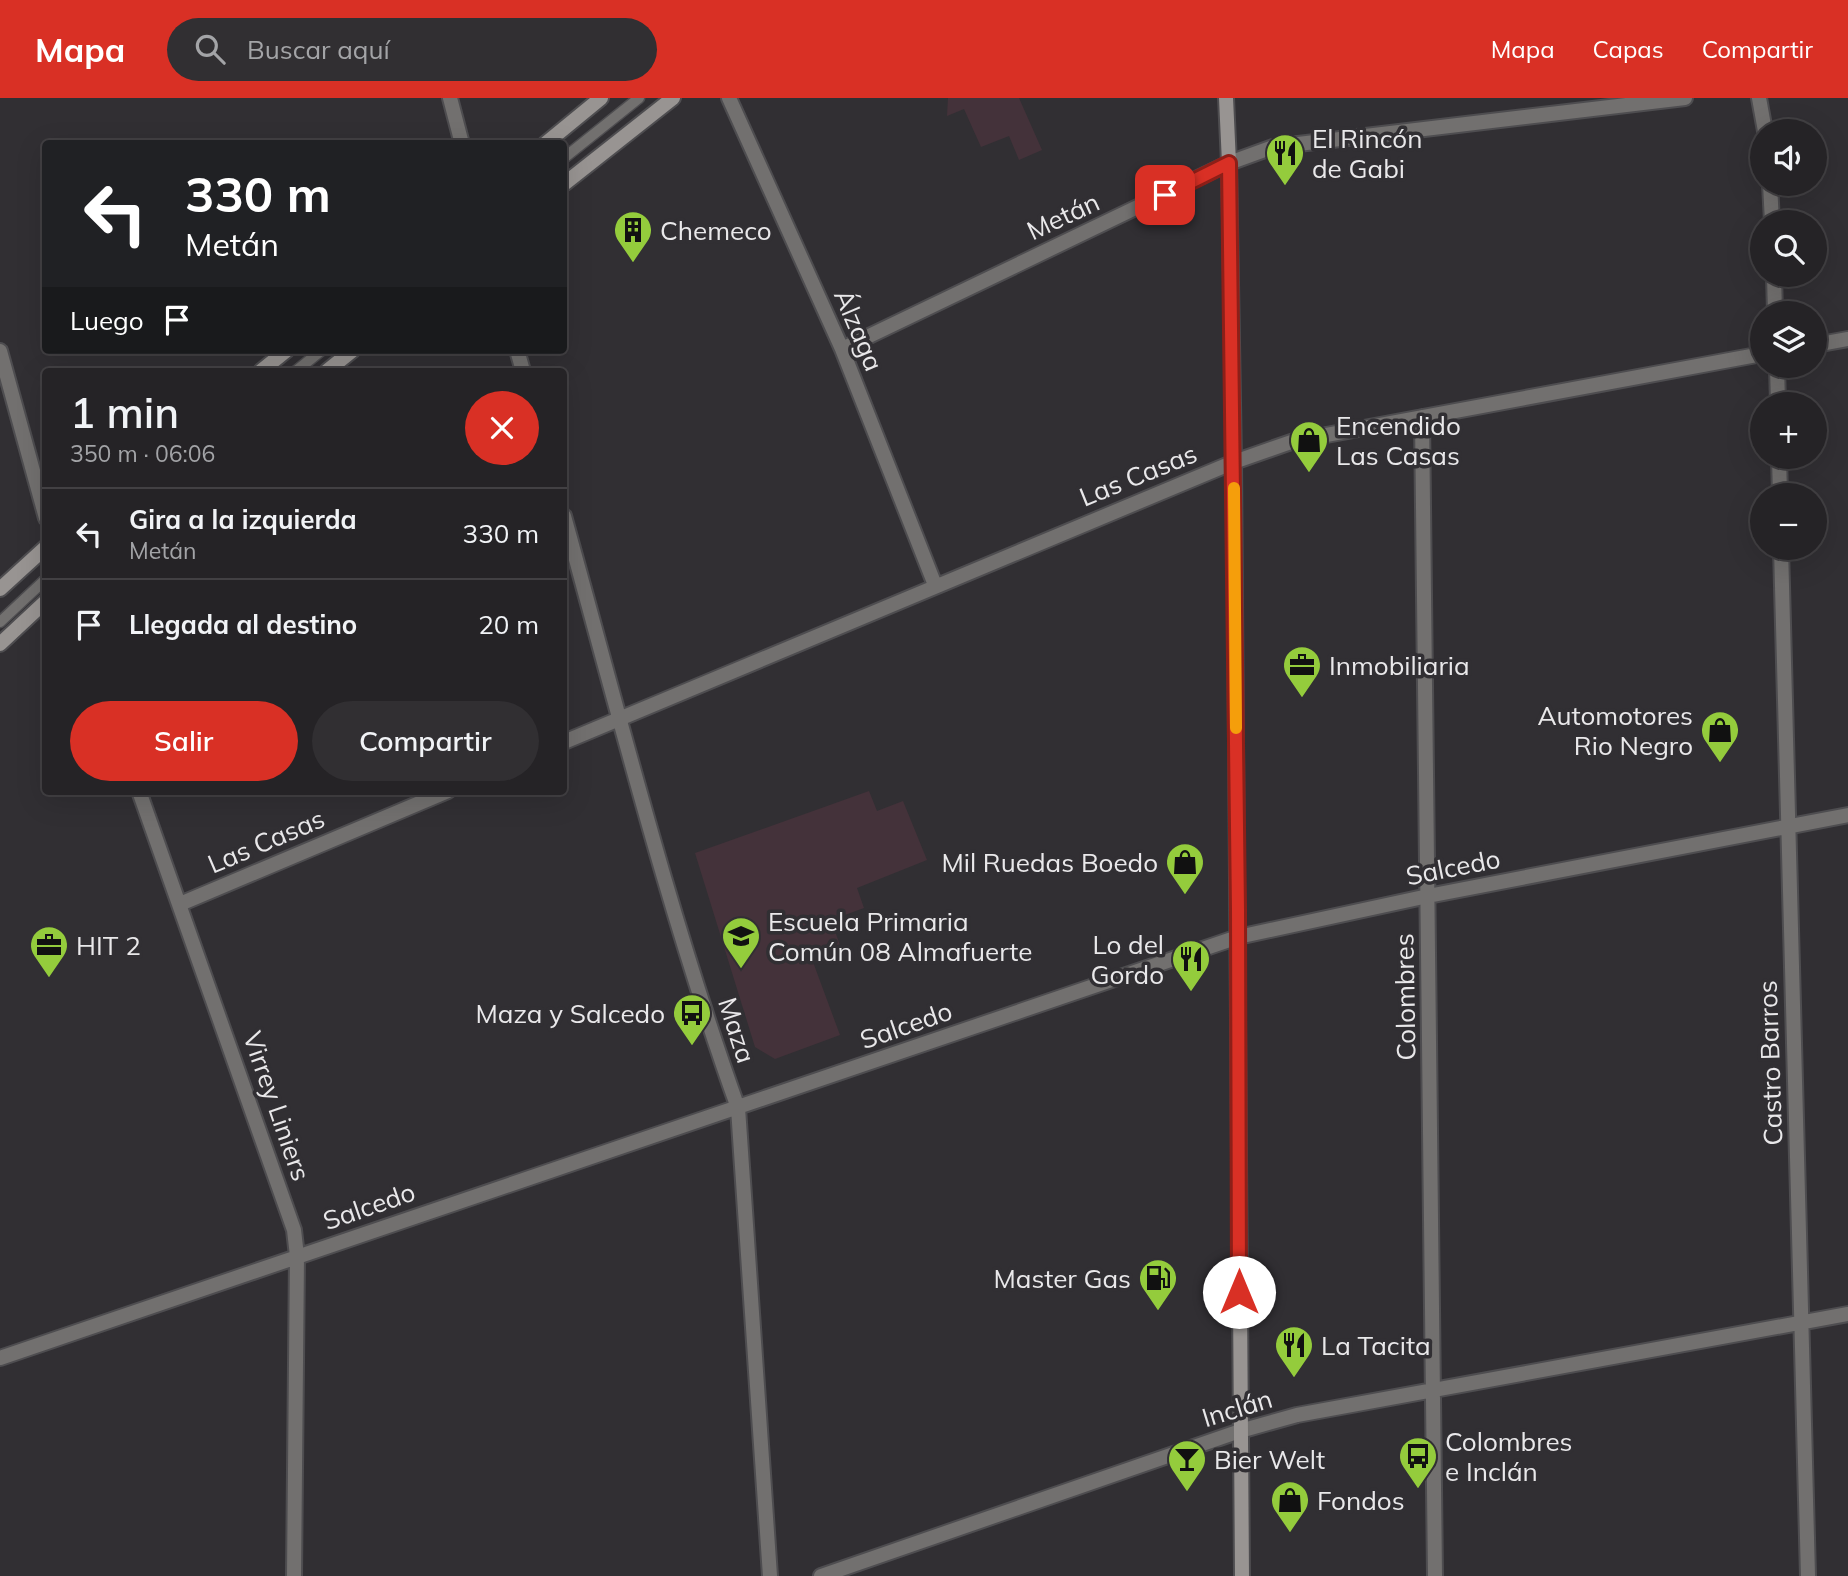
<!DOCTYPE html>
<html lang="es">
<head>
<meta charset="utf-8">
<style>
	body { margin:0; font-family:Mulish,sans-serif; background:#312f32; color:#f1f3f6; height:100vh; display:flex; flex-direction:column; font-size:26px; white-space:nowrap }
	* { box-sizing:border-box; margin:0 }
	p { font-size:23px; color:#a3a4a7 }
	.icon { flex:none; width:38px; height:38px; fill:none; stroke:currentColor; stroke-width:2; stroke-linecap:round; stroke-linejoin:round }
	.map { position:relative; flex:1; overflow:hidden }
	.panel { position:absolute; left:42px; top:270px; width:525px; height:427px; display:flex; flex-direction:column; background:#252326; border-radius:7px; box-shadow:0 7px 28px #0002,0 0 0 2px #424043 }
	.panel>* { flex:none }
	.banner { position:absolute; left:42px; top:42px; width:525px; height:214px; border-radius:7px; box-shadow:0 7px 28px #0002,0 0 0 2px #424043; background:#202124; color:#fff; overflow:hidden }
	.buttons { position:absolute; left:1750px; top:21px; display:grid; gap:14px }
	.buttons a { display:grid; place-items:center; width:77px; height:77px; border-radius:50%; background:#252326; box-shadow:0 7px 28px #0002,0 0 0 2px #424043; font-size:35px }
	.pin { position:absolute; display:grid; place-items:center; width:60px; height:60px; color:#fff; margin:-30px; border-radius:14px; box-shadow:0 4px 10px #0006 }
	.me { position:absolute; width:77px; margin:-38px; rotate:0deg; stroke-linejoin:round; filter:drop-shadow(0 0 5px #0008) }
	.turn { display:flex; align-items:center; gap:24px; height:147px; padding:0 28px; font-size:32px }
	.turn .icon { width:91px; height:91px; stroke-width:2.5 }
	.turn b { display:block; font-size:49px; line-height:60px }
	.then { display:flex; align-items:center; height:66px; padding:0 28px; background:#0003; gap:14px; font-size:26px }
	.round { display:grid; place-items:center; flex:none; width:74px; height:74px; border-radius:37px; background:#312f32 }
	.headline { display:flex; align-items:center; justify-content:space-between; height:119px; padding:0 28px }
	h1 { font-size:42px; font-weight:600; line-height:52px }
	.cta { display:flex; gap:14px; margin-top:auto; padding:14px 28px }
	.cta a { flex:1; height:80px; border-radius:42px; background:#d93025; color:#fff; font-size:28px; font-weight:600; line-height:80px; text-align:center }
	.cta a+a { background:#312f32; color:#f1f3f6 }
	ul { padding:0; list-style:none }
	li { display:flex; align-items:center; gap:21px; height:91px; padding:0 28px; border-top:2px solid #424043 }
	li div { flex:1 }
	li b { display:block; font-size:26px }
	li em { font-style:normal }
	header { display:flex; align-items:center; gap:42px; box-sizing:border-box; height:98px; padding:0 35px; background:#d93025; color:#fff }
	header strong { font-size:33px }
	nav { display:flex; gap:38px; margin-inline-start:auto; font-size:24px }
	.search { width:490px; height:63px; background:#312f32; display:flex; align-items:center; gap:18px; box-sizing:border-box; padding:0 24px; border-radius:38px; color:#a3a4a7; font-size:26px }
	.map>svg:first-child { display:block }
	.education { fill:#44323a }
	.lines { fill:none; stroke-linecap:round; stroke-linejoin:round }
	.lane-casing { stroke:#4e4d50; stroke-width:13 }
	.street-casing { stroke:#4e4d50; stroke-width:18 }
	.secondary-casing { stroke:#4e4d50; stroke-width:18 }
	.lane { stroke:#72706f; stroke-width:10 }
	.street { stroke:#72706f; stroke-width:14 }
	.secondary { stroke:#989492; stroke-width:14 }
	.route-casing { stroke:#8d1f18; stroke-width:18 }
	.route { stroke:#d93025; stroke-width:12 }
	.slow { stroke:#f59e0b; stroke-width:12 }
	.labels { text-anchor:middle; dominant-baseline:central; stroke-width:7; stroke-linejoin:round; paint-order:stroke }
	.poi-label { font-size:26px; fill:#e9e8ea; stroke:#312f33; text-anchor:start }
	.street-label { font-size:26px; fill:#e9e8ea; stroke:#312f33 }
</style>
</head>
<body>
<header>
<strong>Mapa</strong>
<div class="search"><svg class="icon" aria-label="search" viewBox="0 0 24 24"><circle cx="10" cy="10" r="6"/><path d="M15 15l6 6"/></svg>Buscar aquí</div>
<nav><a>Mapa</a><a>Capas</a><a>Compartir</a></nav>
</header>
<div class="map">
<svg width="1848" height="1478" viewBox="0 0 1848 1478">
	<rect width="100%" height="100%" fill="#312f33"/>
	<path class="education" d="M948,0H1019L1042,52L1019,62L1009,38L981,49L964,11L947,18Z
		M869,693L877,713L903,703L927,762L857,790L864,810L831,822L842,853L813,864L840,937L775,961L755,949L695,755Z"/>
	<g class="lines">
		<defs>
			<path id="lane" d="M564,60L639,0
				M296,273L322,252
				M0,524L46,481"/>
			<path id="street" d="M450,0L462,46
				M729,0L842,251L935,487
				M1759,0L1765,33
				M1770,86L1772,124
				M1774,177L1775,215
				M1815,247L1848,241
				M842,251L1229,65L1273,49L1685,0
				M517,252L523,273
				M0,253L46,420
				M1777,268L1778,306
				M1422,319L1435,1478
				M1779,359L1780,397
				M564,418C619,616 669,817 738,1010L770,1478
				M1781,450L1808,1478
				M564,644L1234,364L1294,343L1762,256
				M139,693L294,1132L297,1158L294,1478
				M180,806L448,693
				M0,1260L1238,839L1428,798L1848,717
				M821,1478L1240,1333L1297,1317L1848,1216"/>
			<path id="secondary" d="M1226,0L1229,65L1234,364L1242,1478
				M545,46L601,0
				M564,86L673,0
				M261,273L287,252
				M327,273L353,252
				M0,491L46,449
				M0,546L46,503"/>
		</defs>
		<use href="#lane" class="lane-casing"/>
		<use href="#street" class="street-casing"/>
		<use href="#secondary" class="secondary-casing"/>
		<use href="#lane" class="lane"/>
		<use href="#street" class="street"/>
		<use href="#secondary" class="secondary"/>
	</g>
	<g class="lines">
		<defs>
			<path id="route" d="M1165,97L1229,65L1238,811L1239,1194"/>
		</defs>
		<use href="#route" class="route-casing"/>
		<use href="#route" class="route"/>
		<path class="slow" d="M1234,390L1236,630"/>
	</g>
	<defs>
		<symbol id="restaurant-pin" viewBox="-11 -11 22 30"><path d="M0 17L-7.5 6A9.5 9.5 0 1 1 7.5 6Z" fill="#94cc3c" stroke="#312f33"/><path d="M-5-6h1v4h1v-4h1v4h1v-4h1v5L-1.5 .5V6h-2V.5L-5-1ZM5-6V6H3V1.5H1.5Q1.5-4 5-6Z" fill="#111"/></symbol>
		<symbol id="building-pin" viewBox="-11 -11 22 30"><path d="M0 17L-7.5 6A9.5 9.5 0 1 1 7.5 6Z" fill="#94cc3c" stroke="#312f33"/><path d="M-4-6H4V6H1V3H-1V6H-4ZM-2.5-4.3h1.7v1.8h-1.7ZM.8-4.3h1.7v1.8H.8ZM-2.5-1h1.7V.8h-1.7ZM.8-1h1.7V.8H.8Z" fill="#111"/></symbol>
		<symbol id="shop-pin" viewBox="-11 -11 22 30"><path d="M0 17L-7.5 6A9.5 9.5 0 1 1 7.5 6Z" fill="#94cc3c" stroke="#312f33"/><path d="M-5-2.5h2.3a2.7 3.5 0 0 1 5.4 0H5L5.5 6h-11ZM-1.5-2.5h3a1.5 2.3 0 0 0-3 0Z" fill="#111"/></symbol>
		<symbol id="office-pin" viewBox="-11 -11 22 30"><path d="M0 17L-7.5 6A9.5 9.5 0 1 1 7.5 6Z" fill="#94cc3c" stroke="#312f33"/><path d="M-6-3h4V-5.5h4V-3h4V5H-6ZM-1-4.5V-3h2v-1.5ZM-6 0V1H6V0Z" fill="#111"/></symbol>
		<symbol id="school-pin" viewBox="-11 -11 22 30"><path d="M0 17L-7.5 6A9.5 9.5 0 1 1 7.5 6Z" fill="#94cc3c" stroke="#312f33"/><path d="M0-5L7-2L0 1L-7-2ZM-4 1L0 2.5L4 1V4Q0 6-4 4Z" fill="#111"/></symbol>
		<symbol id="bus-pin" viewBox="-11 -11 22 30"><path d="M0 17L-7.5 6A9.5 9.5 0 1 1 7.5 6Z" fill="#94cc3c" stroke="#312f33"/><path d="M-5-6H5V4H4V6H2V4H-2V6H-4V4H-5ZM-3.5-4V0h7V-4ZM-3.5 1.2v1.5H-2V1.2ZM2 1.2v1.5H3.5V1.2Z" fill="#111"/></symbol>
		<symbol id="fuel-pin" viewBox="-11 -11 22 30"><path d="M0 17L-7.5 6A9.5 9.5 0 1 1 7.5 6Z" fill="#94cc3c" stroke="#312f33"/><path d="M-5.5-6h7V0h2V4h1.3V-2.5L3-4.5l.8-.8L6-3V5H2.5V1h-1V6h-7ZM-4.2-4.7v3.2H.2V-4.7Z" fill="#111"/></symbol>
		<symbol id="bar-pin" viewBox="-11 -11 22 30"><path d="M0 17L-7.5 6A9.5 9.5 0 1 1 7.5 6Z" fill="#94cc3c" stroke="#312f33"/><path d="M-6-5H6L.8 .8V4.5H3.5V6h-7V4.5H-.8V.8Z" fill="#111"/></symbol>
	</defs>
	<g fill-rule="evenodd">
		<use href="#restaurant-pin" x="1263" y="33" width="44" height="60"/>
		<use href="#building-pin" x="611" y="110" width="44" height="60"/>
		<use href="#shop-pin" x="1287" y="320" width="44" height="60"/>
		<use href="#office-pin" x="1280" y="545" width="44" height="60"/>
		<use href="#shop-pin" x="1698" y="610" width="44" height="60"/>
		<use href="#shop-pin" x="1163" y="742" width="44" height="60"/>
		<use href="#school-pin" x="719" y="816" width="44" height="60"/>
		<use href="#office-pin" x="27" y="825" width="44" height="60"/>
		<use href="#restaurant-pin" x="1169" y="839" width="44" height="60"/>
		<use href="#bus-pin" x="670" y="893" width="44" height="60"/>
		<use href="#fuel-pin" x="1136" y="1158" width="44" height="60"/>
		<use href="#restaurant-pin" x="1272" y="1225" width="44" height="60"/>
		<use href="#bus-pin" x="1396" y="1336" width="44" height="60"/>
		<use href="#bar-pin" x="1165" y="1339" width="44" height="60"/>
		<use href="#shop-pin" x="1268" y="1380" width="44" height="60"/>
	</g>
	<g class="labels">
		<g class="poi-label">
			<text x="1312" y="40">El Rincón<tspan x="1312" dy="30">de Gabi</tspan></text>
			<text x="660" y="132">Chemeco</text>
			<text x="1336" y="327">Encendido<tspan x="1336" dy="30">Las Casas</tspan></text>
			<text x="1329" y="567">Inmobiliaria</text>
			<text x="1693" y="617" text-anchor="end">Automotores<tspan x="1693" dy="30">Rio Negro</tspan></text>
			<text x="1158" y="764" text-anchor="end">Mil Ruedas Boedo</text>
			<text x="768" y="823">Escuela Primaria<tspan x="768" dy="30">Común 08 Almafuerte</tspan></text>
			<text x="1164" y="846" text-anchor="end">Lo del<tspan x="1164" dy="30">Gordo</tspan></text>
			<text x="76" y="847">HIT 2</text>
			<text x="665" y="915" text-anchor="end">Maza y Salcedo</text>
			<text x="1131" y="1180" text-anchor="end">Master Gas</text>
			<text x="1321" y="1247">La Tacita</text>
			<text x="1445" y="1343">Colombres<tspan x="1445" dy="30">e Inclán</tspan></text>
			<text x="1214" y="1361">Bier Welt</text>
			<text x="1317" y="1402">Fondos</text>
		</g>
		<g class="street-label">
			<text transform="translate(1063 118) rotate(-25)">Metán</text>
			<text transform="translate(859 232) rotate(67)">Álzaga</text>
			<text transform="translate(1138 377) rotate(-22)">Las Casas</text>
			<text transform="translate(266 743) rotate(-23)">Las Casas</text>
			<text transform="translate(1453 769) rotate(-11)">Salcedo</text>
			<text transform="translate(1405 899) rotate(-91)">Colombres</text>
			<text transform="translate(906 927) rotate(-19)">Salcedo</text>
			<text transform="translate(737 932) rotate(72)">Maza</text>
			<text transform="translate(1770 965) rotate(-92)">Castro Barros</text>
			<text transform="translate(277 1008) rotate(71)">Virrey Liniers</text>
			<text transform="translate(369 1108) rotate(-19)">Salcedo</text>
			<text transform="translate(1237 1310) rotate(-17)">Inclán</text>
		</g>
	</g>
</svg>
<div class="buttons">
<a><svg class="icon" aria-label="sound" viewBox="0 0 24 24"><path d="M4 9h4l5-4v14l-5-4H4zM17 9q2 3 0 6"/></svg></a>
<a><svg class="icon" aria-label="search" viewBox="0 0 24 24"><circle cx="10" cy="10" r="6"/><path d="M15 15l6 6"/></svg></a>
<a><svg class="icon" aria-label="layers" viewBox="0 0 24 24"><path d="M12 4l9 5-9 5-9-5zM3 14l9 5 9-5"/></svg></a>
<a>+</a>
<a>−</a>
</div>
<div class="pin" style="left:1165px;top:97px;background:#d93025"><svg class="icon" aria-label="arrive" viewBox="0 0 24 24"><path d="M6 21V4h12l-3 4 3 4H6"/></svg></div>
<svg class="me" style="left:1239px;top:1194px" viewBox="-20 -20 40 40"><circle r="19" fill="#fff"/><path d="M0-13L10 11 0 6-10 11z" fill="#d93025"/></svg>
<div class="banner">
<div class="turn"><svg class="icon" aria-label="left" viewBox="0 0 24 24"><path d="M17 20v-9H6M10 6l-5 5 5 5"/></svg><div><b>330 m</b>Metán</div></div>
<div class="then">Luego<svg class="icon" aria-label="arrive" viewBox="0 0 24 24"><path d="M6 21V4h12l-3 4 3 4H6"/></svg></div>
</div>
<section class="panel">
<div class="headline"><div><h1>1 min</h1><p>350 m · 06:06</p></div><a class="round" style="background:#d93025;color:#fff"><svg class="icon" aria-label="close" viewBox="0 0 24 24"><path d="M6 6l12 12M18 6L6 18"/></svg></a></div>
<ul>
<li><svg class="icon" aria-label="left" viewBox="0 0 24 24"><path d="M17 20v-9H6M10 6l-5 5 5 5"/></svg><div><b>Gira a la izquierda</b><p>Metán</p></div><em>330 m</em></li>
<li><svg class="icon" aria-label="arrive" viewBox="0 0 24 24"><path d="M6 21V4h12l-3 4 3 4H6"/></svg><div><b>Llegada al destino</b></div><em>20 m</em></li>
</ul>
<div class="cta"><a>Salir</a><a>Compartir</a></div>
</section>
</div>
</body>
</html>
